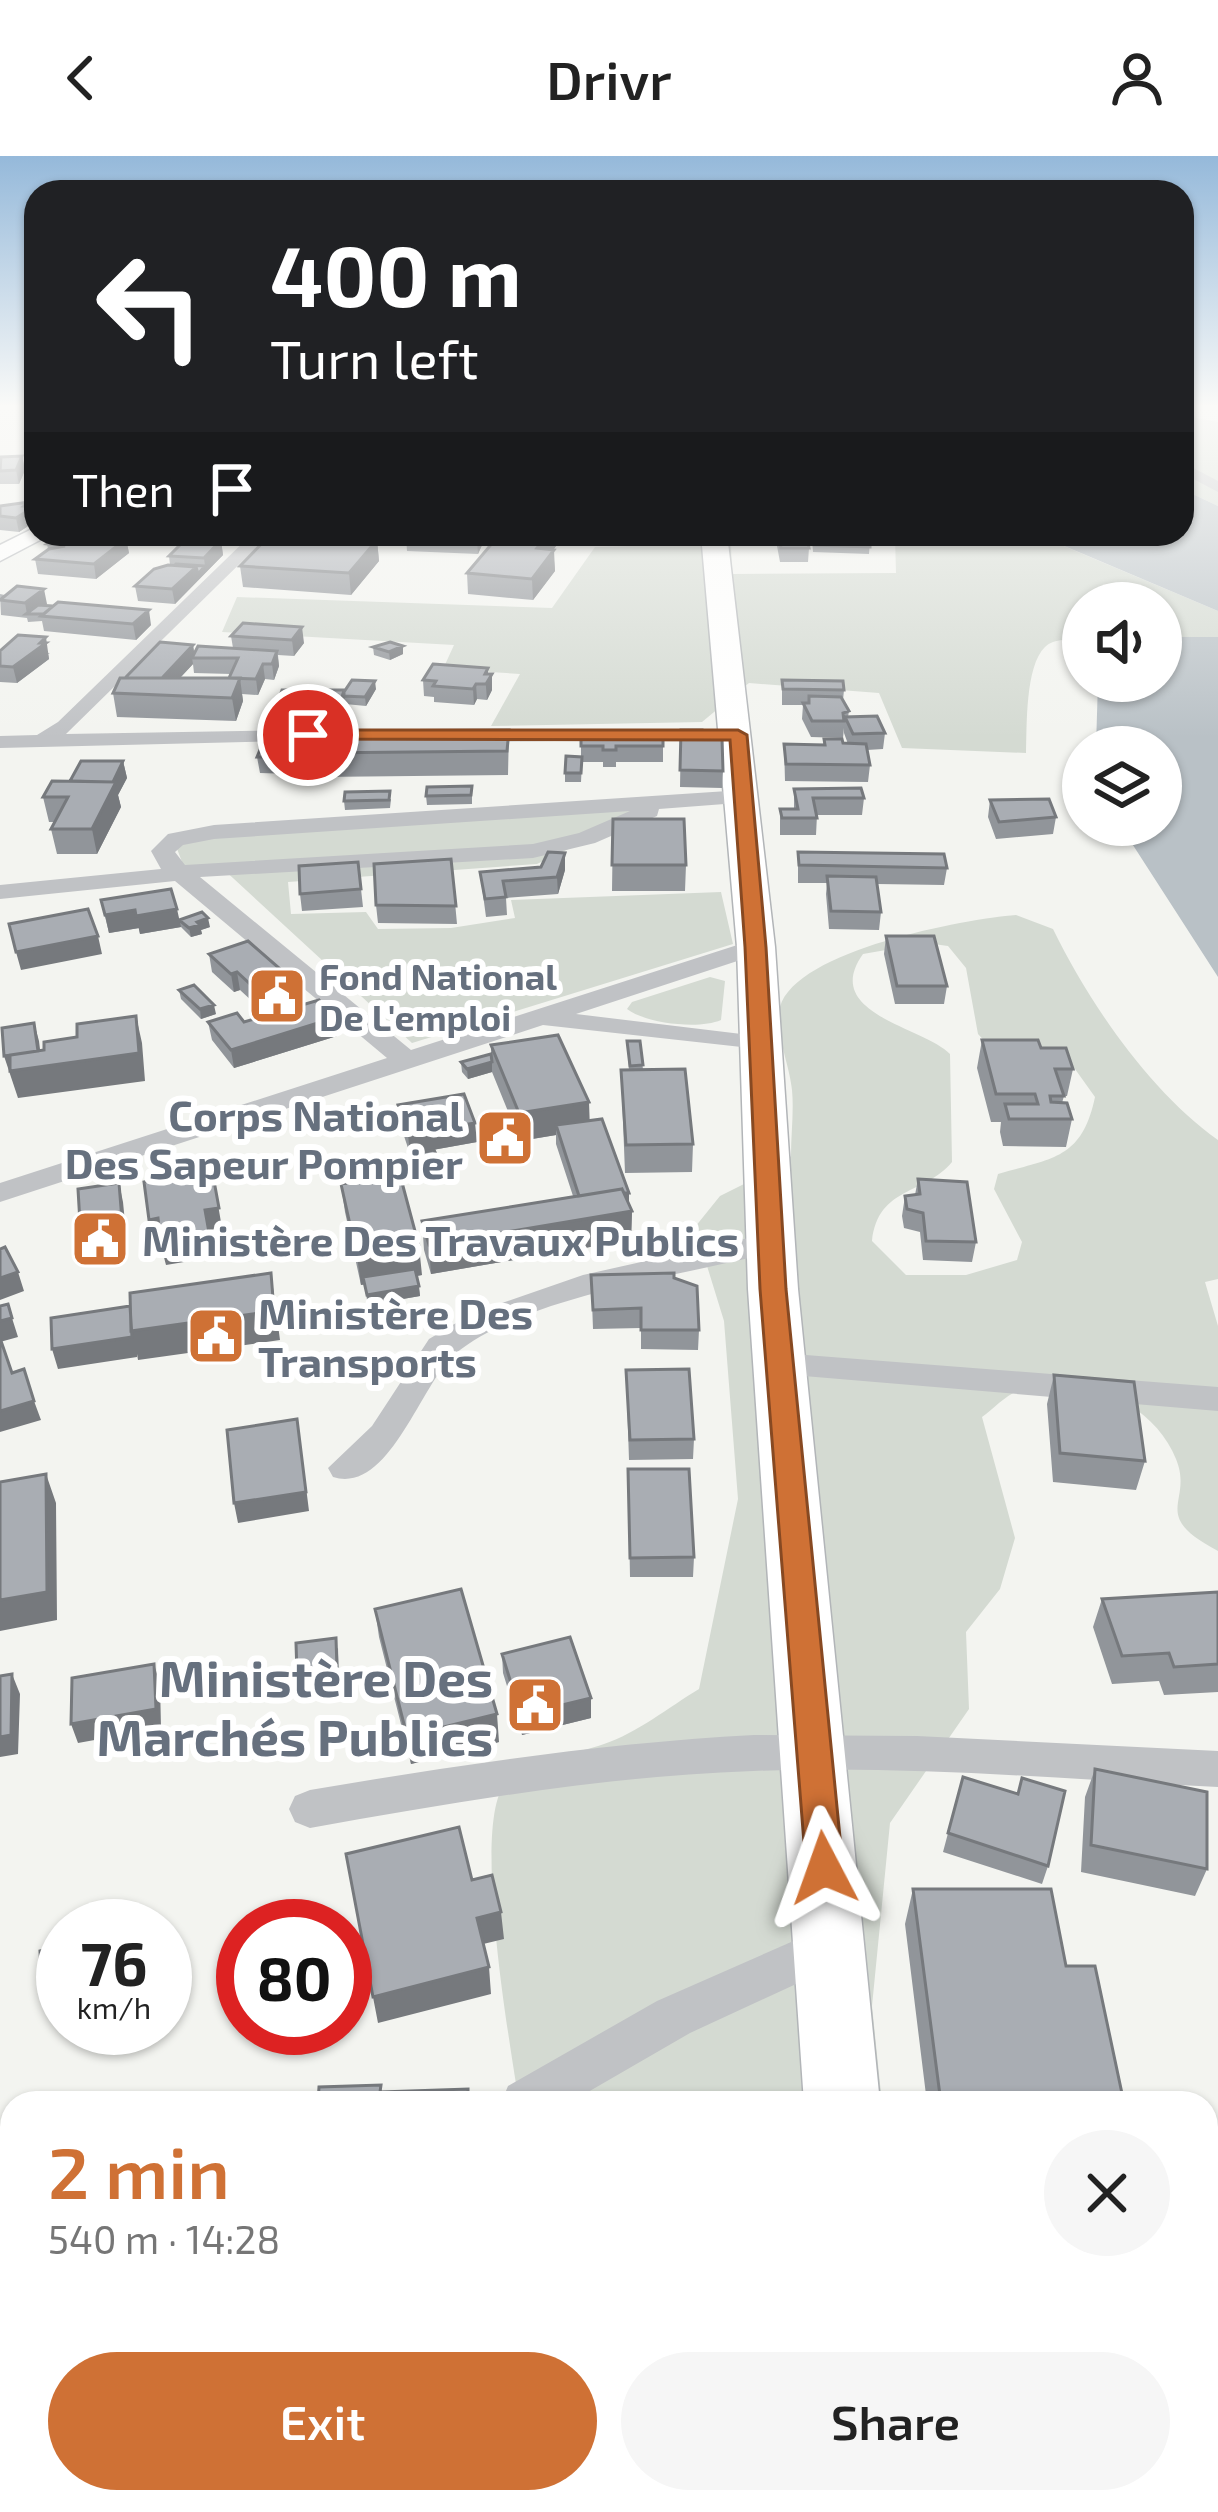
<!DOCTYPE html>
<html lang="en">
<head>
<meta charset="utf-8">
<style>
	body { margin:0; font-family:"Exo 2",sans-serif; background:#f6f6f6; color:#222; height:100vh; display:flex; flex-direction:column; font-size:45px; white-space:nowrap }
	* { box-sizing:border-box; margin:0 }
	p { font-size:39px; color:#767676 }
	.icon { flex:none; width:66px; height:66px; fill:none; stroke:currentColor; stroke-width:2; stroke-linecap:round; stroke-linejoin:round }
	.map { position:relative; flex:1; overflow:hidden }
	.details { position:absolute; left:0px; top:1935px; width:1218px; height:423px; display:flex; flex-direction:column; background:#fff; border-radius:36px 36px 0 0; box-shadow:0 3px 9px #0004 }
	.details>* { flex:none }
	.top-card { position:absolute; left:24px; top:24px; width:1170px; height:366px; border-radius:36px; box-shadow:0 3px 9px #0004; background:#202124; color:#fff; overflow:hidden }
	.tools { position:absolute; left:1062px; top:426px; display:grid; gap:24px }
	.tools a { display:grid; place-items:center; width:120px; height:120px; border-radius:50%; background:#fff; box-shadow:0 3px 9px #0004; font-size:60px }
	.speed { position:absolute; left:36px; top:1743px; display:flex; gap:24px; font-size:60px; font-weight:700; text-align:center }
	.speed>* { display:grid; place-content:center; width:156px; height:156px; border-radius:50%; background:#fff; box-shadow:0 3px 9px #0004; line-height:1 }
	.speed small { font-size:30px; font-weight:400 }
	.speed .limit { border:18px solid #d22; background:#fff; color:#111 }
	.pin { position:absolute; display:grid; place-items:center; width:102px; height:102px; color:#fff; margin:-51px; border:6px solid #fff; border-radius:50%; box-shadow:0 3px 12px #0007 }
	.me { position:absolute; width:132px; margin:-66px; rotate:356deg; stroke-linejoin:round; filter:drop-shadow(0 0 9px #0008) }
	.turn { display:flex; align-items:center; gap:42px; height:252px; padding:0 48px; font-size:54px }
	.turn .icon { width:156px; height:156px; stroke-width:2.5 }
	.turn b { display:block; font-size:84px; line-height:102px }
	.then { display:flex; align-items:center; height:114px; padding:0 48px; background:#0003; gap:24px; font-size:45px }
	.round { display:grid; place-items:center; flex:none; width:126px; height:126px; border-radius:63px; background:#f6f6f6 }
	.headline { display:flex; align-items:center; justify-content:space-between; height:204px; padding:0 48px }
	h1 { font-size:72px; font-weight:600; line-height:90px; color:#cf7135 }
	.button { display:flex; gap:24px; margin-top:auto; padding:24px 48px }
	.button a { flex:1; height:138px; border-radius:72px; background:#cf7135; color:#fff; font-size:48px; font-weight:600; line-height:138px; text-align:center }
	.button a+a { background:#f6f6f6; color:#222 }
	header { display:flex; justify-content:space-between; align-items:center; height:156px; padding:0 48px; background:#fff; font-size:54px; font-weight:600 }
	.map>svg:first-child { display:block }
	.green { fill:#d4dad2; fill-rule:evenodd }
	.water { fill:#b9c1c6 }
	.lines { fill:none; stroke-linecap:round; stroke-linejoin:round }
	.major-casing { stroke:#b1b4b8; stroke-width:3 }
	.highway-casing { stroke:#b2b5b8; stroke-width:3 }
	.minor { fill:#c0c2c5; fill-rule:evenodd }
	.major { fill:#fff; fill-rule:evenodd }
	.highway { fill:#fff; fill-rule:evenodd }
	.wall { fill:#91959a; fill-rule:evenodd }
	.shaded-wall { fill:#76797d }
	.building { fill:#a9adb3; stroke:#76797d; stroke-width:3 }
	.route { fill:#cf7135; stroke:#874922; stroke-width:3 }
	.labels { text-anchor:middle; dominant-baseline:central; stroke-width:12; stroke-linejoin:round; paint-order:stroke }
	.far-poi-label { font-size:36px; font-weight:bold; fill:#66707e; stroke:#fff; text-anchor:start }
	.poi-label { font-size:42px; font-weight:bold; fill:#66707e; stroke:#fff; text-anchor:start }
	.near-poi-label { font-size:51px; font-weight:bold; fill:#66707e; stroke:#fff; text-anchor:end }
</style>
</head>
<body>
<header><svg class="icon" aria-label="back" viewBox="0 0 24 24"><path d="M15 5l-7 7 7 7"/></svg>Drivr<svg class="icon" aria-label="person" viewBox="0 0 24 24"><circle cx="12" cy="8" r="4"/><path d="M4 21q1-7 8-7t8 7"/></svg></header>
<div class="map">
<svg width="1218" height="2356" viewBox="0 0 1218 2356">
	<rect width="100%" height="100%" fill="#f3f4f0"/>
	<path class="green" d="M1182,259L1218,266V350L1182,333Z
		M1040,380L1218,455V481H1161V447H1083V483C1071,484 1054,482 1045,491C1025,510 1027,571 1026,597L902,592L879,537L749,527L702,566L491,570L520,518L443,513L454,489L222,476L237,441L552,452L595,391L731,387L732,418L896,417L895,381Z
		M667,646L537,708L288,726L291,758L366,756L378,773L451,772L515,762L511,744L721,736L733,788L412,887L221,711L185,714L176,690L212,678Z
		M1016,759L1053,773C1089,847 1150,936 1218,984V1123L1205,1126L1218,1170V1395C1148,1358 1194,1347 1176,1303C1154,1247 1078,1212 1020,1234C1007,1238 993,1253 982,1261L1015,1382L1000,1433L966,1476L969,1553L890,1667L872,1850L882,1947H519C511,1892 468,1656 509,1623C535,1601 573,1599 604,1588C637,1577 669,1551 699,1533L738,1343L724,1165L695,1071L720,1040L782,1009L791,1000C791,978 794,955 792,934C790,910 774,874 780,851C796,794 965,763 1016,759ZM926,787L948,790L966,812L978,878L990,891L1075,913L1095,941C1082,1003 1053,1002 998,1018L994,1033L1022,1086L1017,1104L966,1119H906L872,1085C878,1030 925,1039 952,1006L950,898C924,871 820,858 863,798Z
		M710,821L725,825L721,864C698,874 645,867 627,853L632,846Z
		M1206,2042L1218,2043V2356H1207L1206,2346Z"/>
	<path class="water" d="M1182,333L1218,350V455L1036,378H1182Z
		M1161,481H1218V821L1120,669H1161V591H1096L1098,525H1161Z"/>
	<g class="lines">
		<defs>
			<path id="major" d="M36,371V378H46L44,382L0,405V389Z"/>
			<path id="highway" d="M701,378H727L775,791L798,1133L880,1947H804L748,1133L737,791Z
				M804,2346H892L889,2356H801Z"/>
		</defs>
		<use href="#major" class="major-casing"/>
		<use href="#highway" class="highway-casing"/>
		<path class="minor" d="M1182,306L1218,325V336L1182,317Z
			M252,378H270L66,578L364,573L371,575V583L0,592V580L37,579L58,566Z
			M738,573L745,575V583L464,586L454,580L464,574Z
			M743,634L751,636V646L659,653L657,660L595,687L533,702L200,721L411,894L756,783L765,786L769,791L765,796L576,858L758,880L772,888L768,894L543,869L0,1046V1027L387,902L175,725L0,743V729L161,713L151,695L168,678L214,669ZM630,655L579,677L533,688L185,709L175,696L183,689L214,683Z
			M771,1077L787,1087L782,1094C690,1119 529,1138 456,1197C422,1224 390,1339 333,1321L328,1312L372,1270L429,1183L473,1157L583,1119Z
			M780,1197L1218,1231V1255L768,1217L763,1209L768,1201Z
			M754,1579L917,1580L1218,1595V1631C1063,1623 908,1609 753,1615C604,1620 457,1646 310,1672L295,1666L289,1653L295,1640L310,1634C457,1609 604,1587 754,1579Z
			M830,1769L846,1775L853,1790L846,1805L690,1877L569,1947H501L508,1930L657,1845Z
			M757,2346H823L827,2356H761Z"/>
		<use href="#major" class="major"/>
		<use href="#highway" class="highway"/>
	</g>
	<path class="wall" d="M22,300L25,314L19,328H0V304Z
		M29,346L36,365L19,376L0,374V350Z
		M55,378H73L74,382L126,383L129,397L96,423L38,418L35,403L48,393L47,388L54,383Z
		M157,378H247L243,387L221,386L223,399L175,448L138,445L135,430L170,409L169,400L184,385L158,384Z
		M408,378H488L486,381L482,380V389L478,398L407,395L406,381Z
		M585,378H635L629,388L585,384Z
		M778,378L809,392L808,406H780L777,390Z
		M812,382L870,385L869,398L813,396Z
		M377,384L379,405L351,439L243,431L240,410Z
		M559,386L553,394L555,415L533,444L468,438L467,417Z
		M0,438L47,448L45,449L151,469L136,484L44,475L42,465L28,466L27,462L1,459Z
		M243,467L304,487L294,500L278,499L279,510L274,524L265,523L258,539L242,538L243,545L236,565L117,561L113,537L125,522L193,489L194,497L233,492L231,480ZM193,508L194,517L231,518L229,522H180Z
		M403,490V498L390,504L374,499L373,491Z
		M0,495L50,497L48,498L49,503L17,527L0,526Z
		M492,518V534L487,544L477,543L474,549L434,546V541L424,540L423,524Z
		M782,524L844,534L843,544L849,555L848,561L885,577L883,593L867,594L870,609L868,626L785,625L784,588H848L844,577V572L843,582L811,581L802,563L803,549H782Z
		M376,533L366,550L345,548L341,568H278L276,551L344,534Z
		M509,574L508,619L319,621L316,597Z
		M681,574L723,615L722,632L680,631Z
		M298,577L300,594L292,618L260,617L257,601Z
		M581,581L663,582V606H616V611H603V606H582L581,626H565V617L581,601Z
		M123,605L127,622L118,639L121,651L97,698H57L51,673L55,666H49L43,641L70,625Z
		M472,630V648L427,649L426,640Z
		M794,633L864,642L862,659H817L816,679H780V653H794Z
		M391,643L390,652L345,654L344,645Z
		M990,644L1056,661L1053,678L996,683L988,661Z
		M613,663L686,709L685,735H612Z
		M798,696L947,712L944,729L877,728L881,756L879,774L829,773L826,738L827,727H798Z
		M451,703L457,768L378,767L376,749Z
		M358,706L363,751L302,755L300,738Z
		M565,714L558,738L506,742L507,759L486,761L480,716Z
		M101,744L179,764L210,771L201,774L202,778L191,781L181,771L140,778L139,772L109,777Z
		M886,780L947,830L944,848H895L884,798Z
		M209,798L295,826L297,844L264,856L240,834L234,836L212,816Z
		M179,834L216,858L201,863L181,843Z
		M208,866H244L337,880L234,912L212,884Z
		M982,884L1041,892L1073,913L1067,940H1064L1062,947L1072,963L1066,991L1003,990L1000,976L1001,966H991L977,912Z
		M627,885H640L643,914L693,988L692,1016L625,1017L621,914H629Z
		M491,889L589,965L632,1055L631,1084L431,1118L424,1094L422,1065L573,1040L556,988V979L520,985L492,916L468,923L462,916L461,906L491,898Z
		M398,949L477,986L410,998L400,968Z
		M918,1023L976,1086L972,1106L923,1104L920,1076L904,1072L902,1060L905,1040L915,1039Z
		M341,1028L422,1119L417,1120L420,1140L368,1149L364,1128L361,1129L345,1056Z
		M591,1119L674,1122L699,1174L698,1194L641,1193V1172L593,1173Z
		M626,1214L694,1283L693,1303L629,1304Z
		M1054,1219L1145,1305L1136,1334L1053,1326L1047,1248Z
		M628,1313L694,1401L693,1421H630Z
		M1218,1436V1536L1164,1539L1159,1525L1112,1528L1093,1471L1102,1443Z
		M375,1453L499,1586L411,1608L379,1481Z
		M338,1492L339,1523L299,1528L297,1518Z
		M502,1498L591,1542V1562L522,1579L503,1517Z
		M1095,1613L1207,1713L1195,1740L1081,1716L1085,1641Z
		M963,1621L1048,1710L1042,1728L943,1696Z
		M913,1733L1066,1810L1124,1947H927L905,1768Z
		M12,2035V2310L0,2312V2037Z
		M425,2346H574L565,2356H433Z
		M978,2346H1206L1210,2356H979Z"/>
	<path class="shaded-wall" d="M22,300L25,314L19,328L16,314Z
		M29,346L31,353L34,351L36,365L19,376L16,362L24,350Z
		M480,378H482V389L478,398L477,384Z
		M549,378H559V386L538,414L537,392Z
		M126,383L129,397L96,423L94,408Z
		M221,384L223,399L175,448L172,433L196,411L205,410L204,402Z
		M377,384L379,405L351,439L349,417Z
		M554,394L555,415L533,444L532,423Z
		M44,433L47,448L33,458H27L25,447Z
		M149,454L151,469L136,484L133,468Z
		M302,471L304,487L294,500L292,484Z
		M46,481L49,503L17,527L13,511Z
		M193,489L195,502H192L193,508L164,539L156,529Z
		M403,490V498L390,504L389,496Z
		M277,495L279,510L274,524L272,508Z
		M263,508L265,523L258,539L256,523Z
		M488,512V524L492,518V534L487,544L485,518Z
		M240,522L243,545L236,565L232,542Z
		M375,525L376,533L366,550L365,541Z
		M476,528L477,543L474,549L473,533Z
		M344,534L345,550L341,568L339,552Z
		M298,577L300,594L292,618L290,601Z
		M123,605L127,622L118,639L121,651L97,698L92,673Z
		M565,697V714L558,738L557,721Z
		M177,753L181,771L140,778L136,760Z
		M135,754L139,772L109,777L105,759Z
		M208,762L210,771L201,774L202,778L191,781L189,772L197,766Z
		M98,780L102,798L21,814L16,796Z
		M237,816L240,834L234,836L231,818Z
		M295,826L297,844L264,856L261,838Z
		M214,849L216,858L201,863L200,853Z
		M136,860L142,887L145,925L18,942L4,900L34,867L39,885L42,910Z
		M334,862L337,880L234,912L231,894Z
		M492,906V916L468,923L467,913Z
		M589,946L590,974L556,969V979L520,985L519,957Z
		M475,967L477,986L410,998L408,978Z
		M440,1007L441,1017L405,1024L404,1014Z
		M212,1014L222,1072L209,1074L214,1101L166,1109L161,1090Z
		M119,1027L123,1046L128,1097L86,1103L81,1084Z
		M629,1037V1056L632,1055L631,1084L431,1118L429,1089L580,1043Z
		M158,1062L162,1082L154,1083L149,1064Z
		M419,1090L422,1119L361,1129L357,1100Z
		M18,1116L24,1135L0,1144V1122Z
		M271,1117L280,1184L138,1204L137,1198V1201L58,1213L52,1193L131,1175Z
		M419,1130L420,1140L368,1149L367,1139Z
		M12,1162L18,1181L0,1186V1165Z
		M34,1245L41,1264L0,1276V1255Z
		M300,1283L309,1355L238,1367L234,1347Z
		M46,1318L56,1347L57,1464L0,1475V1444Z
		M154,1508L160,1528L161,1572L78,1587L71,1568Z
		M12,1518L20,1538L18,1598L0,1601V1581Z
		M591,1542V1562L522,1579L521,1559Z
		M497,1558L499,1586L411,1608L407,1580Z
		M501,1756L504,1783L479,1789L477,1762Z
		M489,1811L491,1838L378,1867L373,1841Z
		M63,1831V1851L50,1854L42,1836Z
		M556,2346H574L565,2356H547Z"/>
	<path class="building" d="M22,300L16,314L0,315L1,301Z
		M29,346L24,350L34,351L16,362L0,360V350Z
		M55,378H72V382L54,383Z
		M271,378H292L377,384L349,417L240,410Z
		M408,378H480L477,384L406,381Z
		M500,378H549L537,392L554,394L532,423L467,417Z
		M779,378H806L809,392H781Z
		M56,382L126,383L94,408L35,403L49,393L65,390L47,388Z
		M187,382L221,384L204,402L169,400Z
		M812,382L870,385V391L814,389Z
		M176,408L205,410L198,418L196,411L175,409Z
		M168,409L196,411L172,433L135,430L154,413Z
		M17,430L44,433L25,447L0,444Z
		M58,446L149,454L133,468L41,460Z
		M38,449L53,450L44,458H26Z
		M243,467L302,471L292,484L231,480Z
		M18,479L46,481L40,487H46L13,511L0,510V495Z
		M160,486L193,489L162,522H125Z
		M390,486L403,490L389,496L373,491Z
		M198,490L277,495L272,508H263L256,523L229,522L238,502H192Z
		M433,508L488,512L485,518H492L486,528H476L473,533L433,530L436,525L423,524Z
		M120,522H240L232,542L113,537Z
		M352,524L375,525L365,541L344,540V536Z
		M782,524L843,525L844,534L783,533Z
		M282,534H344L339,552L276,551Z
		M809,540L841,541L849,555L843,557L844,565H812L803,547H809Z
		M877,560L885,577L853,578L845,561Z
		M509,574L507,595L316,597L322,575Z
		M681,574H702V582H722L723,615L680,614Z
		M267,577H298L290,601H257Z
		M581,581L663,582V590H616V594H603V590H581Z
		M824,583H842L843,587L866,588L870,609L786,608L784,588L825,589Z
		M566,600L582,601L581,617H565Z
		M81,605H123L113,626L70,625Z
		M52,625L116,626L92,673H51L68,641H43Z
		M472,630L471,639L426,640L427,631Z
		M861,632L864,642H813L817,662H782L780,653H798L794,633Z
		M390,635L389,644L344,645L345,636Z
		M1049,643L1056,661L999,666L990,644Z
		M613,663H684L686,709H612Z
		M548,696L565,697L557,721L503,725L506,741L485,743L480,716L541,711Z
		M798,696L944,698L947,712L799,709Z
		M451,703L456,750L376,749L374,708Z
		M358,706L361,733L300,738L299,710Z
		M827,720L876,721L881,756L831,755Z
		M171,733L177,753L136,760L135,754L105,759L101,744Z
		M88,753L98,780L16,796L9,768Z
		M202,756L208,762L197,766L200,769L189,772L179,764Z
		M886,780H934L947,830H897Z
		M248,785L295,826L261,838L237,816L231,818L209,798Z
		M194,829L214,849L200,853L179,834Z
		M319,844L334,862L231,894L208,866L237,857L244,866Z
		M136,860L139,897L10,915V899L44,894V886L77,881V868Z
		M34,867L38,895L4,900L2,872Z
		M558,879L589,946L519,957L491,889Z
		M982,884H1038L1041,892H1066L1073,913H1055L1064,940H1050L1051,946L1067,947L1072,963H1009L1005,948H1038L1035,938H996Z
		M627,885H640L643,909L630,910Z
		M491,898L492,906L467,913L461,906Z
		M685,913L693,988L626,989L621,914Z
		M464,938L475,967L408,978L398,949Z
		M602,963L629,1037H624L622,1033L579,1040L556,969Z
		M434,994L440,1007L404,1014L399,1001Z
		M196,1011L197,1017L212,1014L219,1052L205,1054L210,1082L161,1090L158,1062L149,1064L144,1026L176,1020L175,1014Z
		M400,1019L419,1090L357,1100L341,1028Z
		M918,1023L967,1026L976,1086L926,1085L923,1057L907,1053L905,1040L920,1038Z
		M119,1027L123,1077L81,1084L78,1033Z
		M622,1033L632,1055L429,1089L422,1065Z
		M5,1091L18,1116L0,1122V1093Z
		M415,1113L419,1130L367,1139L363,1121Z
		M271,1117L274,1155L131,1175L130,1137Z
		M674,1117V1122L697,1130L699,1174H641V1152L593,1154L591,1119Z
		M8,1148L12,1162L0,1165V1150Z
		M130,1150L132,1181L52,1193L51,1162Z
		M0,1182L12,1217L24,1213L34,1245L0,1255Z
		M689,1213L694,1283L630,1284L626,1214Z
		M1054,1219L1134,1226L1145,1305L1060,1297Z
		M297,1263L306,1336L234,1347L227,1274Z
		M628,1313H689L694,1401L630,1402Z
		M46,1318L47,1436L0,1444V1326Z
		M461,1433L497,1558L407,1580L375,1453Z
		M1218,1436V1508L1174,1511L1169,1497L1122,1500L1102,1443Z
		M570,1481L591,1542L521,1559L502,1498Z
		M336,1482L337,1513L297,1518L296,1487Z
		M154,1508L156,1553L71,1568L72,1522Z
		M12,1518L11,1579L0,1581V1520Z
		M1095,1613L1207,1636V1713L1091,1689Z
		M963,1621L1018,1638L1022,1622L1065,1635L1048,1710L948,1677Z
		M459,1671L472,1724L492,1719L501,1756L477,1762L489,1811L373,1841L346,1698Z
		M913,1733H1051L1066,1810H1095L1124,1947H941Z
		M63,1790V1831L42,1836L40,1795Z
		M381,1929L380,1936L468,1933V1947H318L319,1931Z
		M12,2035V2280L0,2283V2037Z
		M1206,2339L1210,2356H995L994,2346H1206Z
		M211,2346H221L220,2356H125Z
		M436,2346H556L547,2356H444Z
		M420,2348L427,2356H413Z"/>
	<linearGradient id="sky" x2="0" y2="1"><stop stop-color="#95b9da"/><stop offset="0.43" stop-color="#fafaf8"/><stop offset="1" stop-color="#fafaf8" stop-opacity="0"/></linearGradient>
	<rect width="1218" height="582" fill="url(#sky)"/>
	<path class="route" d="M308,574H738L747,579L766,791L786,1133L843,1712L837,1724L824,1729L812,1724L806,1712L760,1133L745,791L730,584L301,583V575Z"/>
	<defs>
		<symbol id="civic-square" viewBox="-11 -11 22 22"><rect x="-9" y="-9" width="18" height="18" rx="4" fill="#cf7135" stroke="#fff"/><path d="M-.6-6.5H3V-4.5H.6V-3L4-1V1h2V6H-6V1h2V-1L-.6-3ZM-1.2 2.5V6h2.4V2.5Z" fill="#fff"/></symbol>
	</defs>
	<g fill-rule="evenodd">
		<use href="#civic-square" x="244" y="807" width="66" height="66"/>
		<use href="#civic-square" x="472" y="949" width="66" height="66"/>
		<use href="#civic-square" x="67" y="1050" width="66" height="66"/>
		<use href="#civic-square" x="183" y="1147" width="66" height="66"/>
		<use href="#civic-square" x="502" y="1516" width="66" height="66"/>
	</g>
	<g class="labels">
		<g class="far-poi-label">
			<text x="319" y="819">Fond National<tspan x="319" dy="41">De L'emploi</tspan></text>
		</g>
		<g class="poi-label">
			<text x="463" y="958" text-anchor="end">Corps National<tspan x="463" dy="48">Des Sapeur Pompier</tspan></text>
			<text x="142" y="1083">Ministère Des Travaux Publics</text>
			<text x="258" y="1156">Ministère Des<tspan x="258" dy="48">Transports</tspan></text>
		</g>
		<g class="near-poi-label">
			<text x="493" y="1520">Ministère Des<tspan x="493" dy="59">Marchés Publics</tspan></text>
		</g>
	</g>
</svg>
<div class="tools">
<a><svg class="icon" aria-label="sound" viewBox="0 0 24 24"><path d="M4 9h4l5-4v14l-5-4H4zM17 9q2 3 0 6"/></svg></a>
<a><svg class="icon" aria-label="layers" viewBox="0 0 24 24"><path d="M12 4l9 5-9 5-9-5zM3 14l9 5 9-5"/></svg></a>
</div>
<div class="speed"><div>76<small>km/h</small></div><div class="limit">80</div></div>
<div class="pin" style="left:308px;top:579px;background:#d93025"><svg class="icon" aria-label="arrive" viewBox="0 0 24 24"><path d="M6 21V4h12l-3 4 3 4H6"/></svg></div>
<svg class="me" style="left:824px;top:1712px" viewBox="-20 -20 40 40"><path d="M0-17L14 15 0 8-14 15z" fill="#cf7135" stroke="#fff" stroke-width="4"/></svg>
<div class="top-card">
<div class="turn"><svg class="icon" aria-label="left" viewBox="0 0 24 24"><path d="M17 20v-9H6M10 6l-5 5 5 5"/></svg><div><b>400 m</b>Turn left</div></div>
<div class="then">Then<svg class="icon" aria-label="arrive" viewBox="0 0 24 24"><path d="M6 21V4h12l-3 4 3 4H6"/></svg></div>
</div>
<section class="details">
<div class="headline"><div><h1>2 min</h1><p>540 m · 14:28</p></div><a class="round"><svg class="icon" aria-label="close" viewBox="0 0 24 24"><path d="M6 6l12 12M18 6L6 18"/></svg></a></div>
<div class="button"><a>Exit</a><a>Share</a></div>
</section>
</div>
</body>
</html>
